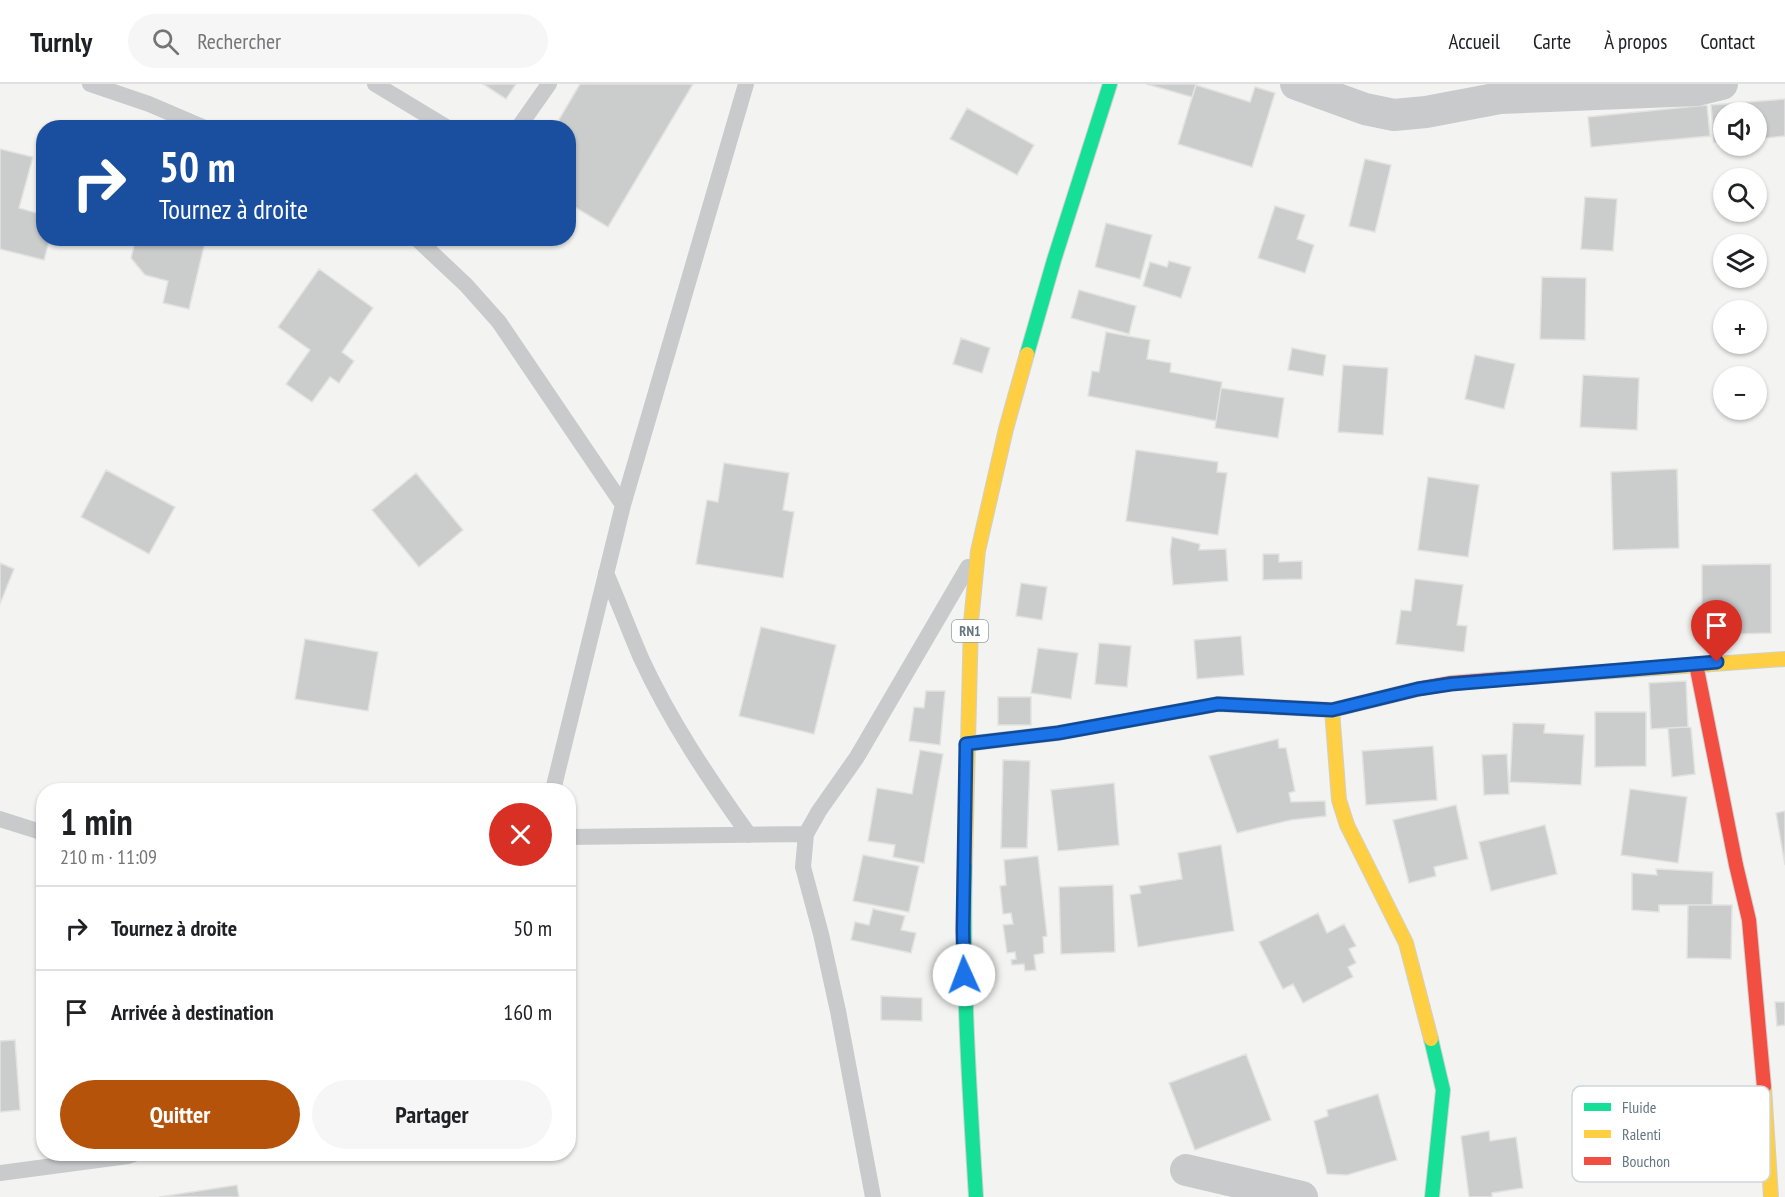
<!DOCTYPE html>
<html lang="fr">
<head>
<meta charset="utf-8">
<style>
	body { margin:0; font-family:"PT Sans Narrow",sans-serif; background:#f6f6f6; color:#202124; height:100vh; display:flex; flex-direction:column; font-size:22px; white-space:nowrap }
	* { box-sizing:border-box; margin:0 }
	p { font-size:20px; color:#757577 }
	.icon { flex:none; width:33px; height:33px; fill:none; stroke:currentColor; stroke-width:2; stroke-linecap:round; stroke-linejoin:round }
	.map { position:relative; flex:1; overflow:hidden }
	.drawer { position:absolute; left:36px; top:699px; width:540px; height:378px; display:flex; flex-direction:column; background:#fff; border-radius:24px; box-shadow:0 2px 4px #0004 }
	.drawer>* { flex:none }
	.guide { position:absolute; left:36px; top:36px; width:540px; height:126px; border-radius:24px; box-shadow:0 2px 4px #0004; background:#1a4fa0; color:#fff; overflow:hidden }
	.controls { position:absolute; left:1713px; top:18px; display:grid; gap:12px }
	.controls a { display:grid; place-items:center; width:54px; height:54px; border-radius:50%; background:#fff; box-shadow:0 2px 4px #0004; font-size:30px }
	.pin { position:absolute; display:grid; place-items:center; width:51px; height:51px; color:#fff; margin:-62px -26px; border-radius:50% 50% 50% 0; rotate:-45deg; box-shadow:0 0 6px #0007 }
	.pin .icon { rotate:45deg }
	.me { position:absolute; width:66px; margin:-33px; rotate:358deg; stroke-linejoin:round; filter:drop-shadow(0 0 4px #0008) }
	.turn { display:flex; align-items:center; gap:21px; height:126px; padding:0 24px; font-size:27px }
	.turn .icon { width:78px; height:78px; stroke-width:2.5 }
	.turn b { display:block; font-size:42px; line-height:51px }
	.round { display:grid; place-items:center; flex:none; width:63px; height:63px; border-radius:32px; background:#f6f6f6 }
	.overview { display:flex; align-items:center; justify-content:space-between; height:102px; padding:0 24px }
	h1 { font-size:36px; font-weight:800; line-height:45px }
	.primary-button { display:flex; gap:12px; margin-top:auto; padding:12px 24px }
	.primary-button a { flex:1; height:69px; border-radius:36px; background:#b45309; color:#fff; font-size:24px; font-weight:800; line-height:69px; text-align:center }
	.primary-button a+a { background:#f6f6f6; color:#202124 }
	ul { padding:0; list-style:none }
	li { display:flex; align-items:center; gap:18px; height:84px; padding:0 24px; border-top:2px solid #e0e0e0 }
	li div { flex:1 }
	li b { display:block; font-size:22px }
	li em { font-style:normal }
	header { display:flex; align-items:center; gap:36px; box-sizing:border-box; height:84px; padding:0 30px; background:#fff; border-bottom:2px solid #e0e0e0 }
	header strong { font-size:28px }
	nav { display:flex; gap:33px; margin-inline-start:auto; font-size:21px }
	.search { width:420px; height:54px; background:#f6f6f6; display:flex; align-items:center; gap:15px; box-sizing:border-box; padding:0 21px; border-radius:33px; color:#757577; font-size:22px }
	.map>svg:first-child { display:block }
	.building { fill:#cbcdcd; stroke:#e2e2e1; stroke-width:1.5 }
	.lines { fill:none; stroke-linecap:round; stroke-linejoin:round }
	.fast-casing { stroke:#cfd0d0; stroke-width:16 }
	.slow-casing { stroke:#cfd0d0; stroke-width:16 }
	.jam-casing { stroke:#cfd0d0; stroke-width:16 }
	.lane { stroke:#c8cacb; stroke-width:16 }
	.street { stroke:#c8cacb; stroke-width:32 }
	.fast { stroke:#16e098; stroke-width:14 }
	.slow { stroke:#ffcf43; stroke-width:14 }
	.jam { stroke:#f24e42; stroke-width:14 }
	.route-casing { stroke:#114b97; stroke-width:15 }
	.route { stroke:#1a73e8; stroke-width:10 }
	.labels { text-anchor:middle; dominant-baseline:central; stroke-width:6; stroke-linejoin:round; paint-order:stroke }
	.shield { fill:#fff; stroke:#92a0a7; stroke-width:1.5 }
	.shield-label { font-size:14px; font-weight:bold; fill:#647781 }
	.key { fill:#fff; stroke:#d0d6d9; stroke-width:1.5 }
	.key-label { font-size:16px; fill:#647781 }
</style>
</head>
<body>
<header>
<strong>Turnly</strong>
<div class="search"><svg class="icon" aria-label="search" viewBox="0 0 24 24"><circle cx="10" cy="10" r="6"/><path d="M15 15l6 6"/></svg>Rechercher</div>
<nav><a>Accueil</a><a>Carte</a><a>À propos</a><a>Contact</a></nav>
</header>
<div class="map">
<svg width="1785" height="1113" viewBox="0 0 1785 1113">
	<rect width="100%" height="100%" fill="#f3f3f1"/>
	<path class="building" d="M483,0H516L506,15Z
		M580,0H693L608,143L568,119V44H554Z
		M1146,0H1196L1192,13Z
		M1196,1L1250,18L1255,3L1275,9L1252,83L1178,60Z
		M1785,15V52L1756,55V28H1724V57L1714,58L1711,21Z
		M1707,21L1710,52L1591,63L1588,33Z
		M967,24L1034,61L1017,91L950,55Z
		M0,65L33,73L19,124L44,131V154H50L44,176L0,165Z
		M1365,75L1391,81L1375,148L1349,142Z
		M1585,113L1617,115L1613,167L1581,165Z
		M1275,122L1305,131L1297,155L1314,161L1305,189L1258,174Z
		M1106,139L1152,151L1140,195L1095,183Z
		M136,154H206L189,225L163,219L168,197L145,191L131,174Z
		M1169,177L1191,183L1181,214L1143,202L1150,178L1167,183Z
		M319,185L373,224L342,268L354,277L339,299L330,293L312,318L286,300L310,266L278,243Z
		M1542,193L1586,194L1585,256L1540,255Z
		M1079,206L1136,222L1129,250L1071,234Z
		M1106,248L1150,256L1147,275L1171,279L1170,288L1222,298L1216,337L1088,312L1092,287L1099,288Z
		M961,254L990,264L982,289L953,280Z
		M1292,264L1326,271L1323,292L1288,286Z
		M1475,271L1515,280L1504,325L1465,315Z
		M1343,281L1388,284L1383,351L1338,348Z
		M1583,291L1639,294L1637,346L1580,343Z
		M1221,304L1284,314L1278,354L1215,344Z
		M1136,366L1218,378L1217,388L1227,389L1218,451L1126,437Z
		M724,379L789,389L783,426L794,428L783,494L696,480L707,416L718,418Z
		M1677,385L1679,464L1613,466L1611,388Z
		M106,386L175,423L149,470L81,433Z
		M416,389L463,446L419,483L372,426Z
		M1428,393L1479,401L1468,473L1418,466Z
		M1172,453L1200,460L1199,466L1226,465L1228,497L1173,501L1170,468Z
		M1263,470H1279V478L1302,477V495L1263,496Z
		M0,479L14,485L0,520Z
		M1771,480V549L1702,551V481Z
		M1415,495L1463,501L1457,541L1467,542L1464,568L1396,560L1401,526L1411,527Z
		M1021,499L1047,503L1042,536L1016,532Z
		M761,543L836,561L814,650L739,632Z
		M1241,552L1244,591L1197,595L1194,556Z
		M305,555L378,568L368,627L295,615Z
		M1099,559L1131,562L1127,603L1095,600Z
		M1038,564L1078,569L1071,615L1031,609Z
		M1686,597L1688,643L1651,645L1649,599Z
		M926,607H945L940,661L909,657L914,623L924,624Z
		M998,613H1031V641H998Z
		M1595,628H1646V682L1595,683Z
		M1513,639L1545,640L1544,649L1584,651L1581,701L1510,698Z
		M1688,643L1691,644L1695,690L1672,693L1668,644Z
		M1278,655L1279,664H1286L1295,707L1289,709L1291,718L1325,717L1326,732L1291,736L1237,749L1209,672Z
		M1433,662L1437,716L1366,721L1362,667Z
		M920,666L943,670L924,779L893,773L895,761L868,757L877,704L912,710Z
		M1507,670L1509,710L1484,711L1482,671Z
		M1003,676L1030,677L1027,764H1001Z
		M1114,699L1119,761L1058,767L1051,706Z
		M1630,705L1687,713L1678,779L1621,771Z
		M1456,721L1468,775L1434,783L1436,792L1409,799L1393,736Z
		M1785,727V781L1776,729Z
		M1545,741L1557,790L1491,807L1479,758Z
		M1221,761L1234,847L1138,863L1130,811L1141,809L1139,802L1182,795L1178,769Z
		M863,771L919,782L909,828L853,817Z
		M1038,772L1047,852L1043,853L1044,869L1034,871L1036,886L1025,887L1024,880L1012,881L1011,876L1016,875L1015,868L1007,869L1003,841L1013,840L1011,829L1003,830L1000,802L1006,801L1004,776Z
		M1656,785L1713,788L1712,821H1659V828L1632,826V789L1657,791Z
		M1113,801L1115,868L1061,870L1059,803Z
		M1688,821H1732L1731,875L1687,874Z
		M873,825L905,832L901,846L916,849L911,869L851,856L855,838L869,841Z
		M1318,829L1327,849L1344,840L1356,862L1349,865L1356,879L1348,883L1353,893L1303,919L1293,900L1283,905L1259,858Z
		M881,912L922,914V937L881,936Z
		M1775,918H1785V941L1777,942Z
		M15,956L20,1026L0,1028V957Z
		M1246,970L1271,1036L1195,1066L1169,999Z
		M1378,1010L1397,1076L1347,1091L1327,1090L1314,1037L1328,1032L1327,1026Z
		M1489,1047L1490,1057L1516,1053L1523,1104L1492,1109V1113H1469L1461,1052Z
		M237,1101L239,1113H159Z"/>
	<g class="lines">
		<defs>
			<path id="fast" d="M1027,270L1054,176L1110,0
				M966,660L1058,649L1218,620L1257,622
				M965,778C962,890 969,1001 976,1113
				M1431,955L1443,1006L1432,1113"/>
			<path id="slow" d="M1502,595L1785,575
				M1332,626L1339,716L1347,741L1406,859L1431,955
				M965,778L971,538L978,467L1006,345L1027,270
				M1764,1003L1771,1113"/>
			<path id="jam" d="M1696,580L1736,781L1749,836L1764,1003
				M1257,622L1332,626L1418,605L1451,599L1502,595"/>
		</defs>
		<use href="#fast" class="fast-casing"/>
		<use href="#slow" class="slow-casing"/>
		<use href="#jam" class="jam-casing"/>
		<path class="lane" d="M90,0L149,20L205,44
			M375,0L448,44
			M518,44L549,0
			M416,154L466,201L499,238L623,421
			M606,489C618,517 629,546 641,574C670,637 709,695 749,751
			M553,706L623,421L746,0
			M0,735L44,749
			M806,750L819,727L857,673L968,483
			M568,753L806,750L803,783L821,850L838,927L873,1113
			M0,1089L128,1072L134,1070"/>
		<path class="street" d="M1296,0L1365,25L1394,31L1426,28L1500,14L1697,6L1722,0
			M1186,1086L1302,1113"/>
		<use href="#fast" class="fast"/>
		<use href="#slow" class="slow"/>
		<use href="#jam" class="jam"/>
	</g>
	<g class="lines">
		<defs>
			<path id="route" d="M964,891L963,846L966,660L1058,649L1218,620L1332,626L1418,605L1451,600L1717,578"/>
		</defs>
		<use href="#route" class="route-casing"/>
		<use href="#route" class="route"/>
	</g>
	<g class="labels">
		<rect class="shield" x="952" y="536" width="36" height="22" rx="4.5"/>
		<g class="shield-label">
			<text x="970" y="547">RN1</text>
		</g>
	</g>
	<rect x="1572" y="1002" width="198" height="96" rx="9" class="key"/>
	<rect x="1584" y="1019" width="27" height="8" fill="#16e098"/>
	<rect x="1584" y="1046" width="27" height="8" fill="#ffcf43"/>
	<rect x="1584" y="1073" width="27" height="8" fill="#f24e42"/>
	<g class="key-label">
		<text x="1622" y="1029">Fluide</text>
		<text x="1622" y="1056">Ralenti</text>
		<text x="1622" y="1083">Bouchon</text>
	</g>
</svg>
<div class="controls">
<a><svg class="icon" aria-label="sound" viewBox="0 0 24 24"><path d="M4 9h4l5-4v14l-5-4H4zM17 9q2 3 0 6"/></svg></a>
<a><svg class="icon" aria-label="search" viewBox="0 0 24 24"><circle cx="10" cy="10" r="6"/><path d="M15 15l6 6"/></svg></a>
<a><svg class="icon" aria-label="layers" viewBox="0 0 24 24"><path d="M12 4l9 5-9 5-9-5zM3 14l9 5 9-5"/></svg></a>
<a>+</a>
<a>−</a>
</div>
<div class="pin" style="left:1717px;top:578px;background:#d93025"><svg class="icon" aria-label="arrive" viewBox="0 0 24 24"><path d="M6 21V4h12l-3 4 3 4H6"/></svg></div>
<svg class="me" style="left:964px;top:891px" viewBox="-20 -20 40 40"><circle r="19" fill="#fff"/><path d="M0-13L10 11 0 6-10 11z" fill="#1a73e8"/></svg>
<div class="guide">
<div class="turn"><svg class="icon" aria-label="right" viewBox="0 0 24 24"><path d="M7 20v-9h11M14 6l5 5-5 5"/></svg><div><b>50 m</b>Tournez à droite</div></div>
</div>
<section class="drawer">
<div class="overview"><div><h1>1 min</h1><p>210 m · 11:09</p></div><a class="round" style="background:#d93025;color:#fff"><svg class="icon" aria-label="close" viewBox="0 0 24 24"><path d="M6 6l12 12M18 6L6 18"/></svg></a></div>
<ul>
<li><svg class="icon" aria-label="right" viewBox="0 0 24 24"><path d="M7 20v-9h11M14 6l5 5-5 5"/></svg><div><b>Tournez à droite</b></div><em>50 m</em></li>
<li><svg class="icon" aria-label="arrive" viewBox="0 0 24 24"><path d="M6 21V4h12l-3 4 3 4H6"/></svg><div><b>Arrivée à destination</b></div><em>160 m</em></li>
</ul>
<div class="primary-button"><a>Quitter</a><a>Partager</a></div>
</section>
</div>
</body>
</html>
